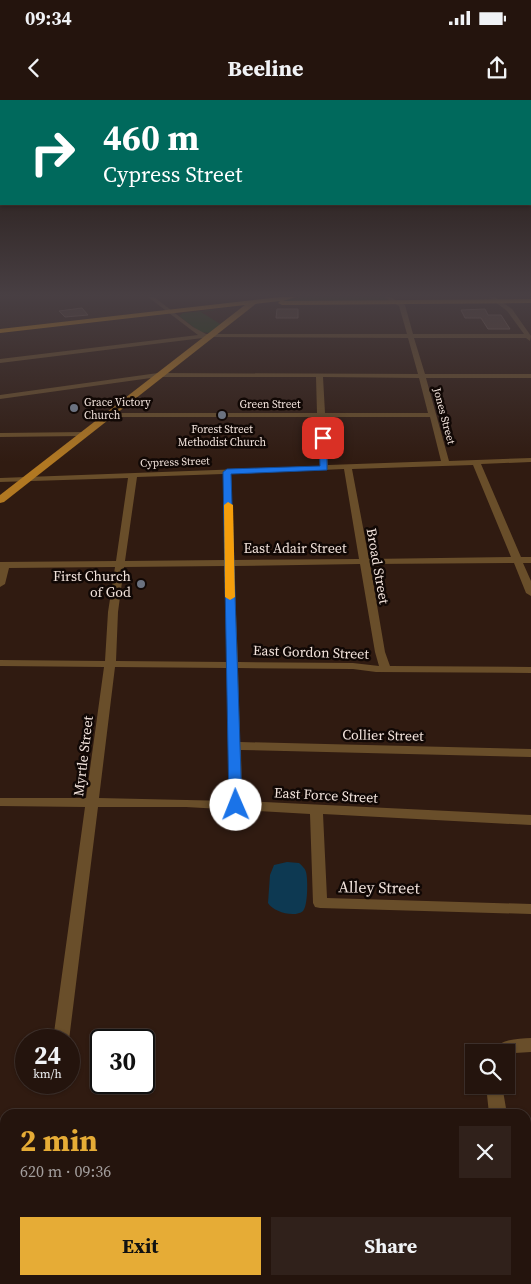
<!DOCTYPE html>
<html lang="en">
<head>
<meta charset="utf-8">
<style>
	body { margin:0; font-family:"Source Serif 4",serif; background:#30211b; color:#f1f3f6; height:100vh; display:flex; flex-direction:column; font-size:19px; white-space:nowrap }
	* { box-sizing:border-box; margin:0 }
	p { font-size:16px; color:#a39e9d }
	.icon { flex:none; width:28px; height:28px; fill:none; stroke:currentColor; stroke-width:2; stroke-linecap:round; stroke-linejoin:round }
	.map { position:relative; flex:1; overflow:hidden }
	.panel { position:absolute; left:0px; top:1009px; width:531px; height:176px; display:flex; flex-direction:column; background:#24140d; border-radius:15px 15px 0 0; box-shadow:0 1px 4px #0004,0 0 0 1px #41332e }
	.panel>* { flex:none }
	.banner { position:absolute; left:0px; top:0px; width:531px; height:105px; box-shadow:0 1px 4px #0004,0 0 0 1px #41332e; background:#00695c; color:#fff; overflow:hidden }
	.fabs { position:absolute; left:465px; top:944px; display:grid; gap:10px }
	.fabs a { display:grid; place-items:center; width:50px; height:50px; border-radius:0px; background:#24140d; box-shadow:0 1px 4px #0004,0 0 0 1px #41332e; font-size:25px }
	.speed { position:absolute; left:15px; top:929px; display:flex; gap:10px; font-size:25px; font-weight:700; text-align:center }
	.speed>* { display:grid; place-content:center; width:65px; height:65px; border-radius:50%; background:#24140d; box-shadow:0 1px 4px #0004,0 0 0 1px #41332e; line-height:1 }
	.speed small { font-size:12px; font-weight:400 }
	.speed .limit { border:2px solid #111; border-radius:8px; background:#fff; color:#111 }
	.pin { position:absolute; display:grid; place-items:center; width:42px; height:42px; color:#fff; margin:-21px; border-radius:10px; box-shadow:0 2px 8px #0006 }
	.me { position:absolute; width:55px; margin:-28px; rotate:359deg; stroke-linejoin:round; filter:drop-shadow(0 0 4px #0008) }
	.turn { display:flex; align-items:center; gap:18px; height:105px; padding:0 20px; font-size:22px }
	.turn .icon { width:65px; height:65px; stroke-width:2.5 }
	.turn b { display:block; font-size:35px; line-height:42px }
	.round { display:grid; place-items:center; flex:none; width:52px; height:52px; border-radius:0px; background:#30211b }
	.overview { display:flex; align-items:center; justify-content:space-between; height:85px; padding:0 20px }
	h1 { font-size:30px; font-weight:700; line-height:38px; color:#e6ac36 }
	.button { display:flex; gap:10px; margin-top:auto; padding:10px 20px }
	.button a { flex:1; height:58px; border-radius:0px; background:#e6ac36; color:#111; font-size:20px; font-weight:700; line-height:58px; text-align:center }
	.button a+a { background:#30211b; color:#f1f3f6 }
	.status { display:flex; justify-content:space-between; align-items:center; height:35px; padding:0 25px; background:#24140d; direction:ltr }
	.status svg { height:14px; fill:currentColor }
	header { display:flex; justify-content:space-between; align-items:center; height:65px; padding:0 20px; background:#24140d; font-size:22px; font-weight:700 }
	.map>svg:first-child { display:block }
	.green { fill:#1b3f15 }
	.water { fill:#0d3952 }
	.building { fill:#574035; stroke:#7f655a }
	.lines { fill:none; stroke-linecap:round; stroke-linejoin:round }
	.minor { fill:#694e2a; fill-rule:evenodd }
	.major { fill:#b17822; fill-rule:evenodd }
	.highway { fill:#cd8917; fill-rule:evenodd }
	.route { fill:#1a73e8; stroke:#114b97 }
	.slow { fill:#f59e0b }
	.worship-dot { fill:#6b7280; stroke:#110805; stroke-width:2 }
	.labels { text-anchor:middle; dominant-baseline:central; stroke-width:5; stroke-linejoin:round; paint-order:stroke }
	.far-poi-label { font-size:11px; fill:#f2e3dc; stroke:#110805; text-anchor:start }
	.far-street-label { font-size:11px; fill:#f2e3dc; stroke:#110805 }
	.street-label { font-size:14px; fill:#f2e3dc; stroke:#110805 }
	.poi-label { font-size:14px; fill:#f2e3dc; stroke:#110805; text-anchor:end }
	.near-street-label { font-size:16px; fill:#f2e3dc; stroke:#110805 }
</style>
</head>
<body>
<div class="status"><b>09:34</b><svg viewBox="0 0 49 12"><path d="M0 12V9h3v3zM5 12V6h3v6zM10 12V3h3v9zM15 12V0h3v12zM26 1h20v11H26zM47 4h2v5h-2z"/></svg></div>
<header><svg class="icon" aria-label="back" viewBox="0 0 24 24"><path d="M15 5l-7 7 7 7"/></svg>Beeline<svg class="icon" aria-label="share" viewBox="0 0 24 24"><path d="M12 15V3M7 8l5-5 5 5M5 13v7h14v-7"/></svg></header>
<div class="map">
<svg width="531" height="1184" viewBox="0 0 531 1184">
	<rect width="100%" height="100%" fill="#301b11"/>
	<path class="green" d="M304,197H383L391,201L263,202Z
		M213,210H216L201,212L220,224L231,217L211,233L200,232L179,216L183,213Z"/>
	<path class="water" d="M287,762L299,763C302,766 305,768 306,772C308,779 308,806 303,811C295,818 273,812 268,803L270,775L274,765Z"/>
	<path class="building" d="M82,208L88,215L65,217L59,211Z
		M277,209H298V218H276Z
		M485,209L488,215H501L510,229H488L481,218H465L461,210Z"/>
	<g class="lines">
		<path class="minor" d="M148,197H154L193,227L206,234H407L399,206L384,197H390L405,205L413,234H524L507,211L489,197H495L512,209L531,236L530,241L526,238H414L425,274H531V278H426L449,361L531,358V362L481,364L521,457H531V463H523L531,481V496L526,493L514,463L370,464L385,552L390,566L531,567V573L376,572L353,569L238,568L240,642L531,649V657L241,650L242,701L531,715V725L323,714L327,798L531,804V814L320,808L315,807L313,803L310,714L186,707H98L69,940H53L85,707L0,706V698H86L104,567L0,566V560L105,561L108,512L115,467L9,468L5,484L0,487V462L116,461L128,378L0,382V378L320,366L318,317H107L103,315L107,313H317L316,277H158L0,299V295L158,273L418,274L408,238L211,237L0,263V259L198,235ZM323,277L419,278L428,313H325ZM325,317H430L441,361L328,365ZM473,365L511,457L369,459L352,369ZM344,369L359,459L234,460L231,374ZM223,374L225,460L125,461L137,377ZM360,464L375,552L379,566L353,563L238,562L234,466ZM225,466L227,562L116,561L118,512L124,467ZM115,567L227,568L230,701L99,698Z
			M85,332V336H82L0,337V333Z
			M531,938V952L515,953L506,958V952H494C500,938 518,939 531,938Z
			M486,985H502L507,1014H489Z
			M526,1061L531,1062V1081L526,1079Z"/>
		<path class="major" d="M250,201L257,203L4,402L0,403V395Z"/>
		<path class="highway" d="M280,197H296L283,201L531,199V203L282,205L278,203L280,201L0,233V229Z"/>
	</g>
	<linearGradient id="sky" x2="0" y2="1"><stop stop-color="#1a0f09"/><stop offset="0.54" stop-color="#483f43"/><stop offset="1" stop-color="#483f43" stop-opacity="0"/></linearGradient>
	<rect width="531" height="362" fill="url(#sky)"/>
	<path class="route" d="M323,335L327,338V370L231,374L242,705L240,708H231L229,705L223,372L227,369L320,366L319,338Z"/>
	<path class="slow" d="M228,402L233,405L235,497L230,500L225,497L224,405Z"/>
	<g class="worship-dot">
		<circle cx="74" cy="308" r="5"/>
		<circle cx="222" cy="315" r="5"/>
		<circle cx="141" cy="484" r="5"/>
	</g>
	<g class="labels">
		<g class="far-poi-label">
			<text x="84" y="302">Grace Victory<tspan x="84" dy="13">Church</tspan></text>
			<text x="222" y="329" text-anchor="middle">Forest Street<tspan x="222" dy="13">Methodist Church</tspan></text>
		</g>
		<g class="far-street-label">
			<text x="270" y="304">Green Street</text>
			<text transform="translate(444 316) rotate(75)">Jones Street</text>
			<text transform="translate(175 362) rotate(-2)">Cypress Street</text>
		</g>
		<g class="street-label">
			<text x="295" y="448">East Adair Street</text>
			<text transform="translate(378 466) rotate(80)">Broad Street</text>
			<text transform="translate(311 552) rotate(2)">East Gordon Street</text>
			<text transform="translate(383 635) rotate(1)">Collier Street</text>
			<text transform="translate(83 656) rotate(-83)">Myrtle Street</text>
			<text transform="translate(326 695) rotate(3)">East Force Street</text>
		</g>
		<g class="poi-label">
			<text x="131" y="476">First Church<tspan x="131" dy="16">of God</tspan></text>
		</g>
		<g class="near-street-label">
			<text transform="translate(379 787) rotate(1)">Alley Street</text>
		</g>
	</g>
</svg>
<div class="fabs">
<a><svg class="icon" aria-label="search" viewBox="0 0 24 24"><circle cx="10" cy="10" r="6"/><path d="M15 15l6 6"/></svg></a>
</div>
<div class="speed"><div>24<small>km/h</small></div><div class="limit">30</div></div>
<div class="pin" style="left:323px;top:338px;background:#d93025"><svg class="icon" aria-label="arrive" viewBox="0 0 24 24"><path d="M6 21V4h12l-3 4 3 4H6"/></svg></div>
<svg class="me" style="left:236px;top:705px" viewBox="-20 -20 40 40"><circle r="19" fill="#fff"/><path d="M0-13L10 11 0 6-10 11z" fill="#1a73e8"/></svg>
<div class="banner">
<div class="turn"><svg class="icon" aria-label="right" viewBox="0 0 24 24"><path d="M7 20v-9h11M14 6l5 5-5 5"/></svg><div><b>460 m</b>Cypress Street</div></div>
</div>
<section class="panel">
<div class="overview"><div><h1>2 min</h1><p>620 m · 09:36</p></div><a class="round"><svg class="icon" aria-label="close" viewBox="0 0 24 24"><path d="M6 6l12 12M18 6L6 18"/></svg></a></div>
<div class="button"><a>Exit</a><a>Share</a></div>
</section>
</div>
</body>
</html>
